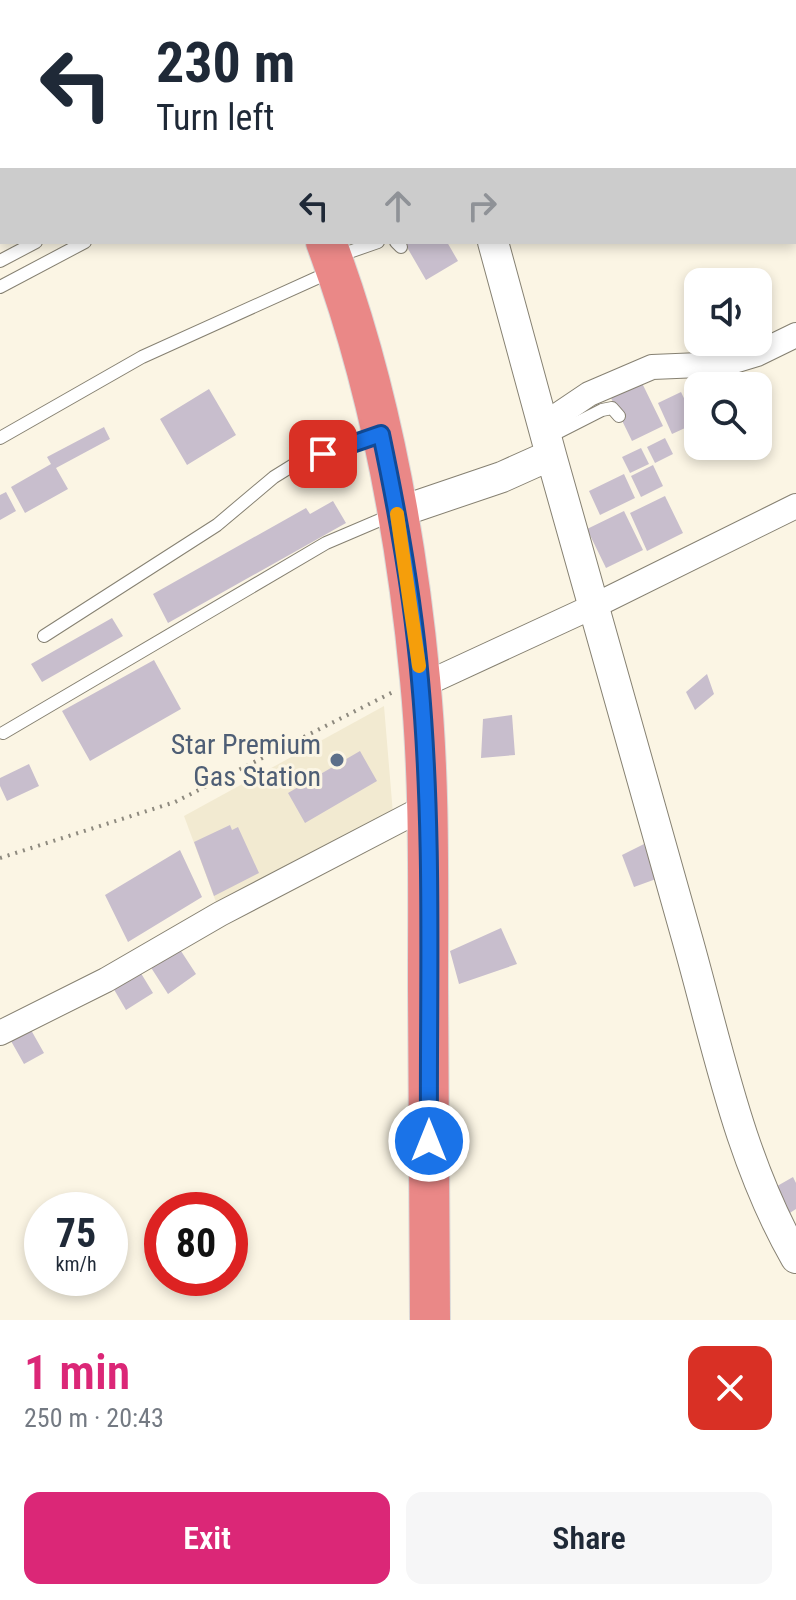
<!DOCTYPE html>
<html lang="en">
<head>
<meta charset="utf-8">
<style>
	body { margin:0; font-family:"Roboto Condensed",sans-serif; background:#f6f6f7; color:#1f2937; height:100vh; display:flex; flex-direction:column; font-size:30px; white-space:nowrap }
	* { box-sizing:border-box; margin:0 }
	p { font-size:26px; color:#747a83 }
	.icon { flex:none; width:44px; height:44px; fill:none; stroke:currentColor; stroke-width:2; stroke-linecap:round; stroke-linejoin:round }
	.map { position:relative; height:1320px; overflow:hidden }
	.panel { display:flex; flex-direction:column; background:#fff; flex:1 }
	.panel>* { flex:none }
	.top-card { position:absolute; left:0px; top:0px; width:796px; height:244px; box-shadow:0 4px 12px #0003; background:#fff; color:#1f2937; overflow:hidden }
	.tools { position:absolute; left:684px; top:268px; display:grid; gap:16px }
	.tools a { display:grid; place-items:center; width:88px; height:88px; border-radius:16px; background:#fff; box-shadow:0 4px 12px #0003; font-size:40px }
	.speed { position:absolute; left:24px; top:1192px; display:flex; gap:16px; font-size:40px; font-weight:700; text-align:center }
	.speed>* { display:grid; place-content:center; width:104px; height:104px; border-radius:50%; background:#fff; box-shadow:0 4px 12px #0003; line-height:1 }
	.speed small { font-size:20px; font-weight:400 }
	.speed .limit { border:12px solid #d22; background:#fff; color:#111 }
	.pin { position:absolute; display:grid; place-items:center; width:68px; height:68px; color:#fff; margin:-34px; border-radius:16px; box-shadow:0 4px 12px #0006 }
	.me { position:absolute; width:88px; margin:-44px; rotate:0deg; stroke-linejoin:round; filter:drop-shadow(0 0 6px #0008) }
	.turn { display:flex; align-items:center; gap:28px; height:168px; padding:0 24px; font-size:36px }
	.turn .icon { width:104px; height:104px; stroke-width:2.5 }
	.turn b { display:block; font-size:56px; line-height:68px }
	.lanes { display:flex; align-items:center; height:76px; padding:0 24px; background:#0003; justify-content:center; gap:40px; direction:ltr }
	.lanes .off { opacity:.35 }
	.round { display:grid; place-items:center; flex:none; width:84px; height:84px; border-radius:16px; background:#f6f6f7 }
	.head { display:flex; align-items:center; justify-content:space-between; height:136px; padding:0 24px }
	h1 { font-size:48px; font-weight:600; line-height:60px; color:#db2777 }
	.primary-button { display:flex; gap:16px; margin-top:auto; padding:16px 24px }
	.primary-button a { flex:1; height:92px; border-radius:16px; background:#db2777; color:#fff; font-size:32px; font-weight:600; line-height:92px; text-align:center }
	.primary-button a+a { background:#f6f6f7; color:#1f2937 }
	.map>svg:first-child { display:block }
	.built { fill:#f2ead1 }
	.building { fill:#c8becd }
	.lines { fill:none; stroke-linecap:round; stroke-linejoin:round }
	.service-casing { stroke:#868172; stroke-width:14 }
	.minor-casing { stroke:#868172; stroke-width:26 }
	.tertiary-casing { stroke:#868172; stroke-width:32 }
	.trunk-casing { stroke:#dadad9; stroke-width:42 }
	.path { stroke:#8e8a7f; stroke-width:4; stroke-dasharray:2 6; stroke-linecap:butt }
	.service { stroke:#fff; stroke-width:12 }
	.minor { stroke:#fff; stroke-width:24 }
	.tertiary { stroke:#fff; stroke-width:30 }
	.trunk { stroke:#ea8887; stroke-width:40 }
	.route-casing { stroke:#114b97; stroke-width:20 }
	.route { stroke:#1a73e8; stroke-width:14 }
	.slow { stroke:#f59e0b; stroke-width:14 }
	.service-dot { fill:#5c6f8a; stroke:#fbf5e4; stroke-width:3 }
	.labels { text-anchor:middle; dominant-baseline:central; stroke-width:6; stroke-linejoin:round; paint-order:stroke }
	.service-label { font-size:28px; fill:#4e5e75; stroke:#fbf5e4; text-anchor:end }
</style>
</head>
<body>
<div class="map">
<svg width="796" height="1320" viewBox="0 0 796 1320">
	<rect width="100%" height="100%" fill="#fbf5e4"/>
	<path class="built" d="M384,706L393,814L216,902L184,816Z"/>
	<path class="building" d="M404,242H447L458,261L426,280Z
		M642,383L663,426L632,441L611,398Z
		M209,389L236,435L187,465L160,419Z
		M681,392L696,423L672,434L658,403Z
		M104,427L110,439L56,468L68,489L25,513L11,487L51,464L47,457Z
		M665,438L673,454L655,463L647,447Z
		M641,448L649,464L630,473L622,457Z
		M653,465L663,486L641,497L631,476Z
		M624,474L635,498L600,515L589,491Z
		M6,492L16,511L0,520V495Z
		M665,496L683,533L647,551L630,513Z
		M333,501L346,523L168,623L153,594L306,508L310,514Z
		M624,511L643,550L606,568L587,529Z
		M112,618L123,636L42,682L31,664Z
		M154,660L181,709L90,761L62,711Z
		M707,674L714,694L695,710L686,692Z
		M512,715L515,755L481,758L483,719Z
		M360,751L377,781L305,823L288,793Z
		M29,764L39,786L7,801L0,786V778Z
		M230,825L232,830L238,827L259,873L214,896L194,842Z
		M644,844L656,879L634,887L622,855Z
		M180,850L202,897L128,942L105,895Z
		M501,928L517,964L459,984L450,951Z
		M179,948L196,974L168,994L150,966Z
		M139,970L153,993L126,1010L112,986Z
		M31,1030L44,1053L24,1064L11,1041Z
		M793,1177L796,1183V1209L785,1216L772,1189Z"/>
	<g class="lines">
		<defs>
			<path id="service" d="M396,242L401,247
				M335,257L378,242
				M0,261L36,242
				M0,287L85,242
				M0,438L142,357L330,272
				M547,438L602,410L612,408L619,416
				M44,636L217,525L274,477L295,464L378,435
				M3,733L326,543L394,514"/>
			<path id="minor" d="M577,2L581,0
				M543,425L589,394L652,367L724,364L757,354L796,335
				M421,686L594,606L796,506
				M0,1033L106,980L220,914L427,806"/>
			<path id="tertiary" d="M424,0V2
				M493,242L551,455
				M396,513L502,477L551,455C597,616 643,777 687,938C718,1048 739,1159 796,1258"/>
			<path id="trunk" d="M240,0V2
				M326,242C378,381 406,531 420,679C430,781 428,884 428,987C429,1098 429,1209 430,1320"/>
		</defs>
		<use href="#service" class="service-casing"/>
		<use href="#minor" class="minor-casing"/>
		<use href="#tertiary" class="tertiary-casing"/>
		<use href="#trunk" class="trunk-casing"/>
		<path class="path" d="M0,858L175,802L393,692"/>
		<use href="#service" class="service"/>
		<use href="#minor" class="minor"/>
		<use href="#tertiary" class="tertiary"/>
		<use href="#trunk" class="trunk"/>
	</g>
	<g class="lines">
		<defs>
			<path id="route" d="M323,454L381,434C398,515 413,597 420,680C434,833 428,987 429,1141"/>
		</defs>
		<use href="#route" class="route-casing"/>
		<use href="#route" class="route"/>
		<path class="slow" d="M397,514L419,666"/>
	</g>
	<circle class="service-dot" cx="337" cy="760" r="8"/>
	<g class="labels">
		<g class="service-label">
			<text x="321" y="744">Star Premium<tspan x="321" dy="32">Gas Station</tspan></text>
		</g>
	</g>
</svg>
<div class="tools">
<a><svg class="icon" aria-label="sound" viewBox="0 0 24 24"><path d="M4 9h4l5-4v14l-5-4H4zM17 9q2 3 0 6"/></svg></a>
<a><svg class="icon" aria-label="search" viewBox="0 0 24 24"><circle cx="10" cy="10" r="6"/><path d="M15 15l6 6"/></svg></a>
</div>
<div class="speed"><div>75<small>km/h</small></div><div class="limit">80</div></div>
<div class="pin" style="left:323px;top:454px;background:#d93025"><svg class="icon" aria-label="arrive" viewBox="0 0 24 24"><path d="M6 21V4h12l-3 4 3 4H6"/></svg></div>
<svg class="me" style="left:429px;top:1141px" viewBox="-20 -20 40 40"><circle r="17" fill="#1a73e8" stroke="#fff" stroke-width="3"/><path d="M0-11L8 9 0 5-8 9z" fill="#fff"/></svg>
<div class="top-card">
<div class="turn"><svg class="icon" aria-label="left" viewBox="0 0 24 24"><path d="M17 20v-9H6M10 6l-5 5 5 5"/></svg><div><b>230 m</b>Turn left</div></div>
<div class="lanes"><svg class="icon" aria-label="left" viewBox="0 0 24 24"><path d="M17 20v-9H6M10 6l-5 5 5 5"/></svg><svg class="icon off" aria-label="ahead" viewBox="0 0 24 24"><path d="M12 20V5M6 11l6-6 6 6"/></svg><svg class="icon off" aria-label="right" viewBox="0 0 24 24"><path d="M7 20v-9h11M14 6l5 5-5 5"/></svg></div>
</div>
</div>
<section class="panel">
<div class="head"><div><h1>1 min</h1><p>250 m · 20:43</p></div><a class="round" style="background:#d93025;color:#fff"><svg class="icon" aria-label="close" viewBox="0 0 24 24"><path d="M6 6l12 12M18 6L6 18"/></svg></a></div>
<div class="primary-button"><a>Exit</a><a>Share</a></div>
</section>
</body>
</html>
